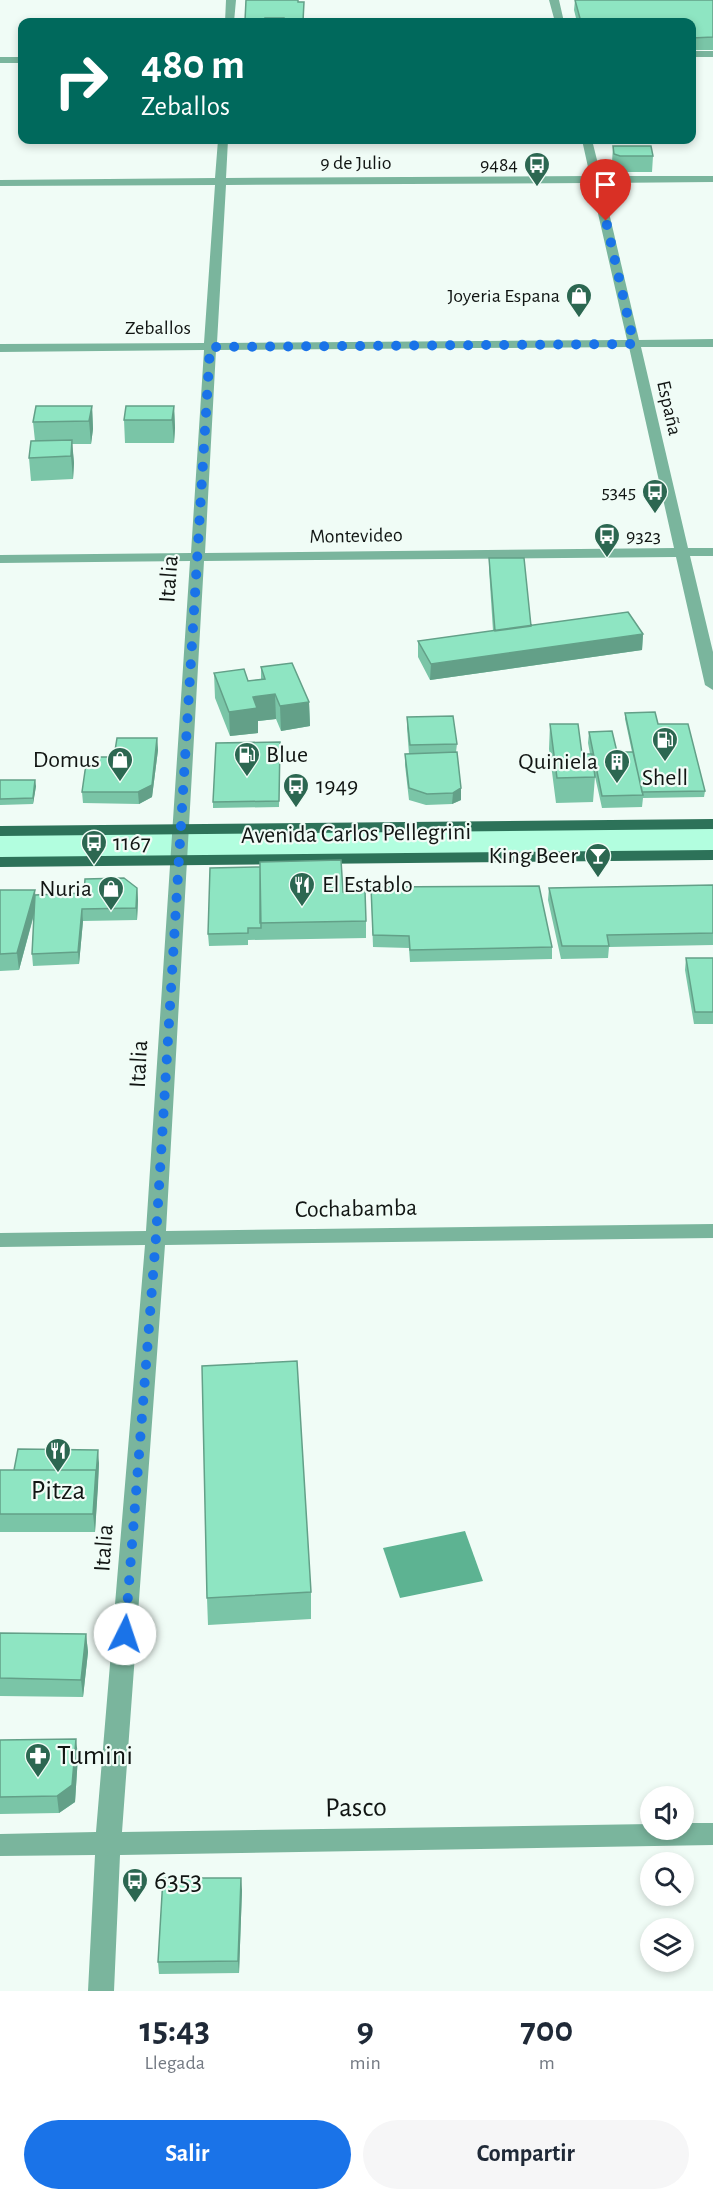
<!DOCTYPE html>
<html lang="es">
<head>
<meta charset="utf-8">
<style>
	body { margin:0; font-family:"Alegreya Sans",sans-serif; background:#f6f6f7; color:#1f2937; height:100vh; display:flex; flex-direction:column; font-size:22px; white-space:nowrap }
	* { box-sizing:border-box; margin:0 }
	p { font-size:20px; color:#747a83 }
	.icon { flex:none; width:33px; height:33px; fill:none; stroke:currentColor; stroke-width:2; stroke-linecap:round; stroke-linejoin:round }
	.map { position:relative; height:1991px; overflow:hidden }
	.panel { display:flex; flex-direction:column; background:#fff; flex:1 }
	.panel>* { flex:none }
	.top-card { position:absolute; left:18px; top:18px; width:678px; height:126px; border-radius:12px; box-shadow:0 3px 9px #0003; background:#00695c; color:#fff; overflow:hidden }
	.buttons { position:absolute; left:640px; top:1786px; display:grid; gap:12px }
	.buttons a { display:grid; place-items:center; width:54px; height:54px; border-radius:50%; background:#fff; box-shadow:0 3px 9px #0003; font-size:30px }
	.pin { position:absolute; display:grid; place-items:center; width:51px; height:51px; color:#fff; margin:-62px -26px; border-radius:50% 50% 50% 0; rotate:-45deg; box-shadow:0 0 6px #0007 }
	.pin .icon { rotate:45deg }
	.me { position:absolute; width:66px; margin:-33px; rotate:4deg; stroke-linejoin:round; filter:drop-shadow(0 0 4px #0008) }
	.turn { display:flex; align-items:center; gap:21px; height:126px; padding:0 24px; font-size:27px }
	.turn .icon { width:78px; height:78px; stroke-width:2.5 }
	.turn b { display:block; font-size:42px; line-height:51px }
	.eta { display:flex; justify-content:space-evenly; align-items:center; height:102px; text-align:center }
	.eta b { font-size:36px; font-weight:700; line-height:42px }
	.action { display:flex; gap:12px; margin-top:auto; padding:12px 24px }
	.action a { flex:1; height:69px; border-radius:36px; background:#1a73e8; color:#fff; font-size:24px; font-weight:700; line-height:69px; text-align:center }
	.action a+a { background:#f6f6f7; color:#1f2937 }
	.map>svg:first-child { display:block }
	.green { fill:#b2fedf }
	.water { fill:#5db392 }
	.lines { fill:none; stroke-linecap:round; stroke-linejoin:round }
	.minor { fill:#7ab59d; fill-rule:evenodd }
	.major { fill:#2d7259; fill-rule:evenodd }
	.wall { fill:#7ac5a7 }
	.shaded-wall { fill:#63a088 }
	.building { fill:#8ee5c2; stroke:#63a088; stroke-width:1.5 }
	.route { stroke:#1a73e8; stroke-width:10; stroke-dasharray:0 18 }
	.labels { text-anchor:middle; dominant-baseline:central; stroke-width:4.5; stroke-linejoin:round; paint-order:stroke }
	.far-street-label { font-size:20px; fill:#111513; stroke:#f0fcf6 }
	.far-poi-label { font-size:20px; fill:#111513; stroke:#f0fcf6; text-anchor:end }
	.street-label { font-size:24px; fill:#111513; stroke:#f0fcf6 }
	.poi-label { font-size:24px; fill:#111513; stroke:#f0fcf6; text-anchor:start }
	.near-poi-label { font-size:28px; fill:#111513; stroke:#f0fcf6; text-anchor:start }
	.near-street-label { font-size:28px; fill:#111513; stroke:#f0fcf6 }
</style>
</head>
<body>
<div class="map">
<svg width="713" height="1991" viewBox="0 0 713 1991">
	<rect width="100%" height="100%" fill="#f0fcf6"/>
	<path class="green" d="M713,824V855L0,862V831Z"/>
	<path class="water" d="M465,1531L483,1581L400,1598L383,1548Z"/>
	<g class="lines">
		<path class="minor" d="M226,0H236L234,22H225Z
			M549,0H559L564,22H555Z
			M692,51H713V57H692Z
			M0,57H22V63H0Z
			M218,140H228L226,178L590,176L582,140H592L601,176H713V182L602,183L639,340L713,339V347H641L688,548H713V556H690L713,652V690L705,685L676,557L204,561L166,1231L713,1224V1238L165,1245L122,1832L651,1824V1830H684V1823H713V1845L120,1855L114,1991H88L95,1855L0,1856V1834L96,1832L145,1245L0,1247V1233L146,1231L190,561L0,563V555L191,553L204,350L0,352V344L204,343L215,185L0,186V180L215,178ZM591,183L627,340L217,343L226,185ZM629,347L674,548L205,553L216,350Z"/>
		<path class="major" d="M713,819V829L0,836V826Z
			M713,850V860L0,867V857Z"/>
	</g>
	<path class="wall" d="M246,0L304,2V22H245Z
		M575,0H713V50H692V22H577L574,10Z
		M613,146L653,156L652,172H619L613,170L612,162Z
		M92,406L93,429L91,444H72L74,463L73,479L31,481L29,458L35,441L33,422Z
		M174,406L175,428L174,443H125L124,420Z
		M489,558L531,626L643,634L642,650L430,680L418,657V641L493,631L489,569Z
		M261,667L309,702L310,726L281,731L276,719L258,721V733L230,736L215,698L214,673L248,681L261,679Z
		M625,713L658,724L705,791L704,797L643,798L642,807L602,808L594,772L595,777L593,802L556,803L549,749L550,724L582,754H590L588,743L589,732L617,752H632L625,719Z
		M407,717L457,744L456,752L461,800L452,804L426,805L409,800L405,765V754H409L407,728Z
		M157,738L158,750L152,797L139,804L83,803L82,792L114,757Z
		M280,742L279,807L213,808V802Z
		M0,780L36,786L33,804L0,805Z
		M713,885V945L609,947L608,958L561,959L548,900L549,888Z
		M371,887L552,947V959L410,962L409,948L373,947Z
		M137,888L138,900L137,920L83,921L79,964L33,966L32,954L34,915L19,970L0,971V890H35V895L84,893Z
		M343,892L366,921V938L248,940V945L209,946L208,934Z
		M686,958H713V1024H694L685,970Z
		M99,1463L95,1532H0V1470H14Z
		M311,1592V1619L208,1625L207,1598Z
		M0,1633L86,1634L88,1652L83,1697L0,1696Z
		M0,1740L78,1756L75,1802L59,1813L0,1814Z
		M242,1890L239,1973L159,1974L158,1962Z"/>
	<path class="shaded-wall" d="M92,406L93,429L91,444L89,421Z
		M174,406L175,428L174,443L172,420Z
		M72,440L74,463L73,479L71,456Z
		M643,634L642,650L430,680L431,664Z
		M275,694L276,719L258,721V733L230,736L229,712L253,697Z
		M309,702L310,726L281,731L280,706Z
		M157,738L158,750L152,797L139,804L138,792Z
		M35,780L36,786L33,804V798Z
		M461,788V800L452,804L453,793Z
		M137,888L138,900L137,920L136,908Z
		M35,890L36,906L19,970L17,953Z
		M82,909L83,921L79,964L78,952Z
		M98,1450L99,1463L98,1487L96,1475Z
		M96,1470L98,1487L95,1532L93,1514Z
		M86,1634L88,1652L83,1697L81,1680Z
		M76,1739L78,1756L75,1802L59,1813L57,1796Z
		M241,1878L242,1890L239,1973L238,1961Z"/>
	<path class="building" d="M246,0H298V2H304L303,21H284V18H265V21H245Z
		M575,0H713V37L692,38V22H581Z
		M613,146H651L653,156H620L614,154Z
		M36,406H92L89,421L33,422Z
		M126,406H174L172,420H124Z
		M72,440L71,456L29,458L31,441Z
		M489,558H524L531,626L495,631Z
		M628,612L643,634L431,664L418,641Z
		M292,663L309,702L280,706L275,694L253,697L257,708L229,712L214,673L244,669L248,681L265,679L261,667Z
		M655,712L658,724H688L705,791L642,792L625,713Z
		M453,716L457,744L410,745L407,717Z
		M550,724H578L582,754H592L595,777L557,778Z
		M612,731L617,752H633L643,795L602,796L589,732Z
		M117,738H157L152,785L138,792H82L87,757H114Z
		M280,742L279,801L213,802L216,743Z
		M457,752L461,788L453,793L427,794L409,788L405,754Z
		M0,780H35L33,798L0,799Z
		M341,860L343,892L365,891L366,921L260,923V862Z
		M260,867L261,928H248V933L208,934L210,868Z
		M124,878L137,888L136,908L82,909L78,952L32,954L35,895L84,893L85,879Z
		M713,885V933L607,935L609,946H562L549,888Z
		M539,886L552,947L410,950L409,936L373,935L371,887Z
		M0,890H35L17,953L0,954Z
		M686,958H713V1012H695Z
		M297,1361L311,1592L207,1598L202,1366Z
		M18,1449L98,1450L96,1475V1470H14Z
		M0,1470H96L93,1514H0Z
		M0,1633L86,1634L81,1680L0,1678Z
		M76,1739L72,1785L57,1796L0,1797V1740Z
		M163,1878H241L238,1961L158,1962Z"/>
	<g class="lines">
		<path class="route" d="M125,1634L156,1237L210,347L634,344L606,221"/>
	</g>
	<defs>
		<symbol id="bus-pin" viewBox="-11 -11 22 30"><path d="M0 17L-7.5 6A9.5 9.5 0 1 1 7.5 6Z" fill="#2c6751" stroke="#f0fcf6"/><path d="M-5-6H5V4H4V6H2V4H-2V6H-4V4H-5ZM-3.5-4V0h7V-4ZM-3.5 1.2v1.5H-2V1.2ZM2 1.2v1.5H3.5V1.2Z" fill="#fff"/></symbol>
		<symbol id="shop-pin" viewBox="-11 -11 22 30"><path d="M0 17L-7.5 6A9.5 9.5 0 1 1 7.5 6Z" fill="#2c6751" stroke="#f0fcf6"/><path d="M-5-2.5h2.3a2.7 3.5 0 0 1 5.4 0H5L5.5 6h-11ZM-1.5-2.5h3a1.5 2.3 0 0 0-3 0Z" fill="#fff"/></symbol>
		<symbol id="fuel-pin" viewBox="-11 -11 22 30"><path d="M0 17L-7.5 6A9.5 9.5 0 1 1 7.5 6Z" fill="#2c6751" stroke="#f0fcf6"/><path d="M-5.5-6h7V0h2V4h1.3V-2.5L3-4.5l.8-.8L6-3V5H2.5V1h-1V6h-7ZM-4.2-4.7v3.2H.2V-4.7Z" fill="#fff"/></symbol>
		<symbol id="building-pin" viewBox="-11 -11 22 30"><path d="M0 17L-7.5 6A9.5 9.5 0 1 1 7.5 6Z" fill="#2c6751" stroke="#f0fcf6"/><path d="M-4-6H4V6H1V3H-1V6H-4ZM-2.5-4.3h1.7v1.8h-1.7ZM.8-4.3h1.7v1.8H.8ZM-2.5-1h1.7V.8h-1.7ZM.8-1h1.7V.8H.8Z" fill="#fff"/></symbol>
		<symbol id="bar-pin" viewBox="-11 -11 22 30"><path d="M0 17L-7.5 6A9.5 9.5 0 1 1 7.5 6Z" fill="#2c6751" stroke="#f0fcf6"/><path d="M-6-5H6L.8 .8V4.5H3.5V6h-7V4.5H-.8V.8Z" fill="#fff"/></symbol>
		<symbol id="restaurant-pin" viewBox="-11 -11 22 30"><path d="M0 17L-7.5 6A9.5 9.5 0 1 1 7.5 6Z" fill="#2c6751" stroke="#f0fcf6"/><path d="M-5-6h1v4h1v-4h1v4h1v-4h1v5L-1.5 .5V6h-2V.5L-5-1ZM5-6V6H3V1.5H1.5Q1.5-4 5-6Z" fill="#fff"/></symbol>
		<symbol id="pharmacy-pin" viewBox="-11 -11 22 30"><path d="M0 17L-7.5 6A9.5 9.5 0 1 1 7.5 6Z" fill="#2c6751" stroke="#f0fcf6"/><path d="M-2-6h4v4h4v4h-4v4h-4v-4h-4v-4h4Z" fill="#fff"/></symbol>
	</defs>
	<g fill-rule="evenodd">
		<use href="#bus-pin" x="522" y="150" width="30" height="40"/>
		<use href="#shop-pin" x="564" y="281" width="30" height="40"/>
		<use href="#bus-pin" x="640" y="477" width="30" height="40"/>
		<use href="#bus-pin" x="592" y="521" width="30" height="40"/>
		<use href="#fuel-pin" x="650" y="725" width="30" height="40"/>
		<use href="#fuel-pin" x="232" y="740" width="30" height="40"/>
		<use href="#shop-pin" x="105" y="745" width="30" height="40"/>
		<use href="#building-pin" x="602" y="747" width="30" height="40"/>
		<use href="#bus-pin" x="281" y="771" width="30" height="40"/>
		<use href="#bus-pin" x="79" y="828" width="30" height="40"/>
		<use href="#bar-pin" x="583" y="841" width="30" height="40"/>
		<use href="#restaurant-pin" x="287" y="870" width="30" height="40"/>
		<use href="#shop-pin" x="96" y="874" width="30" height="40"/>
		<use href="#restaurant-pin" x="43" y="1436" width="30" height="40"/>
		<use href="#pharmacy-pin" x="23" y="1741" width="30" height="40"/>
		<use href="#bus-pin" x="120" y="1866" width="30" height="40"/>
	</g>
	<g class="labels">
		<g class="far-street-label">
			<text x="356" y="163">9 de Julio</text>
			<text x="158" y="328">Zeballos</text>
			<text transform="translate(669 408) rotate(77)">España</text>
			<text transform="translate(356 536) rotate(-1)">Montevideo</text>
		</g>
		<g class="far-poi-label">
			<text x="518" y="165">9484</text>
			<text x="560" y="296">Joyeria Espana</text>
			<text x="636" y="492">5345</text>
			<text x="626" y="536" text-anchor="start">9323</text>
		</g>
		<g class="street-label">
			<text transform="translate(169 579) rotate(-86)">Italia</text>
			<text transform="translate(356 834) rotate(-1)">Avenida Carlos Pellegrini</text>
			<text transform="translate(139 1064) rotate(-87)">Italia</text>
			<text transform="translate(356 1209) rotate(-1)">Cochabamba</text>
			<text transform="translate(104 1548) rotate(-86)">Italia</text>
		</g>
		<g class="poi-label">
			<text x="266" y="755">Blue</text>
			<text x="100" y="760" text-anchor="end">Domus</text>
			<text x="598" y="762" text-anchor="end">Quiniela</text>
			<text x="665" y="778" text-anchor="middle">Shell</text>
			<text x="316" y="786">1949</text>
			<text x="113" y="843">1167</text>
			<text x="578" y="856" text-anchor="end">King Beer</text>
			<text x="322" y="885">El Establo</text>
			<text x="92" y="889" text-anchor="end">Nuria</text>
		</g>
		<g class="near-poi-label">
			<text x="58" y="1491" text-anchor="middle">Pitza</text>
			<text x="57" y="1756">Tumini</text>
			<text x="154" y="1881">6353</text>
		</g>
		<g class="near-street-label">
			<text transform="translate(356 1808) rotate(-1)">Pasco</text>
		</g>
	</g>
</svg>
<div class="buttons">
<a><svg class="icon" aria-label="sound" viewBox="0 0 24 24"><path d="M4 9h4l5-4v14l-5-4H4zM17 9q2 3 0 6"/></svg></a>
<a><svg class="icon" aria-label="search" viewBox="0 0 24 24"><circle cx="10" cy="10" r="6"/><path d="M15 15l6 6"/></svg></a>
<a><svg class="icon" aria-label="layers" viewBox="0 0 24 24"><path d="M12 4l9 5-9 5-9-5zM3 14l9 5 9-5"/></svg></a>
</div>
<div class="pin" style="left:606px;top:221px;background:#d93025"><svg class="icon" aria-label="arrive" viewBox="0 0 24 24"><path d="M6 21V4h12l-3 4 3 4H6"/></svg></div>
<svg class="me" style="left:125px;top:1634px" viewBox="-20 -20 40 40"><circle r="19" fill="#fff"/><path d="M0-13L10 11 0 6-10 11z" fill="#1a73e8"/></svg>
<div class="top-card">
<div class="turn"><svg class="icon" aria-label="right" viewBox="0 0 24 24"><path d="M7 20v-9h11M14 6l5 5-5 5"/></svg><div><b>480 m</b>Zeballos</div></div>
</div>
</div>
<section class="panel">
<div class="eta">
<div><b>15:43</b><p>Llegada</p></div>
<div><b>9</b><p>min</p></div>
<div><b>700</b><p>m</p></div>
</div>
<div class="action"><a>Salir</a><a>Compartir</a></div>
</section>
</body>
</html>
